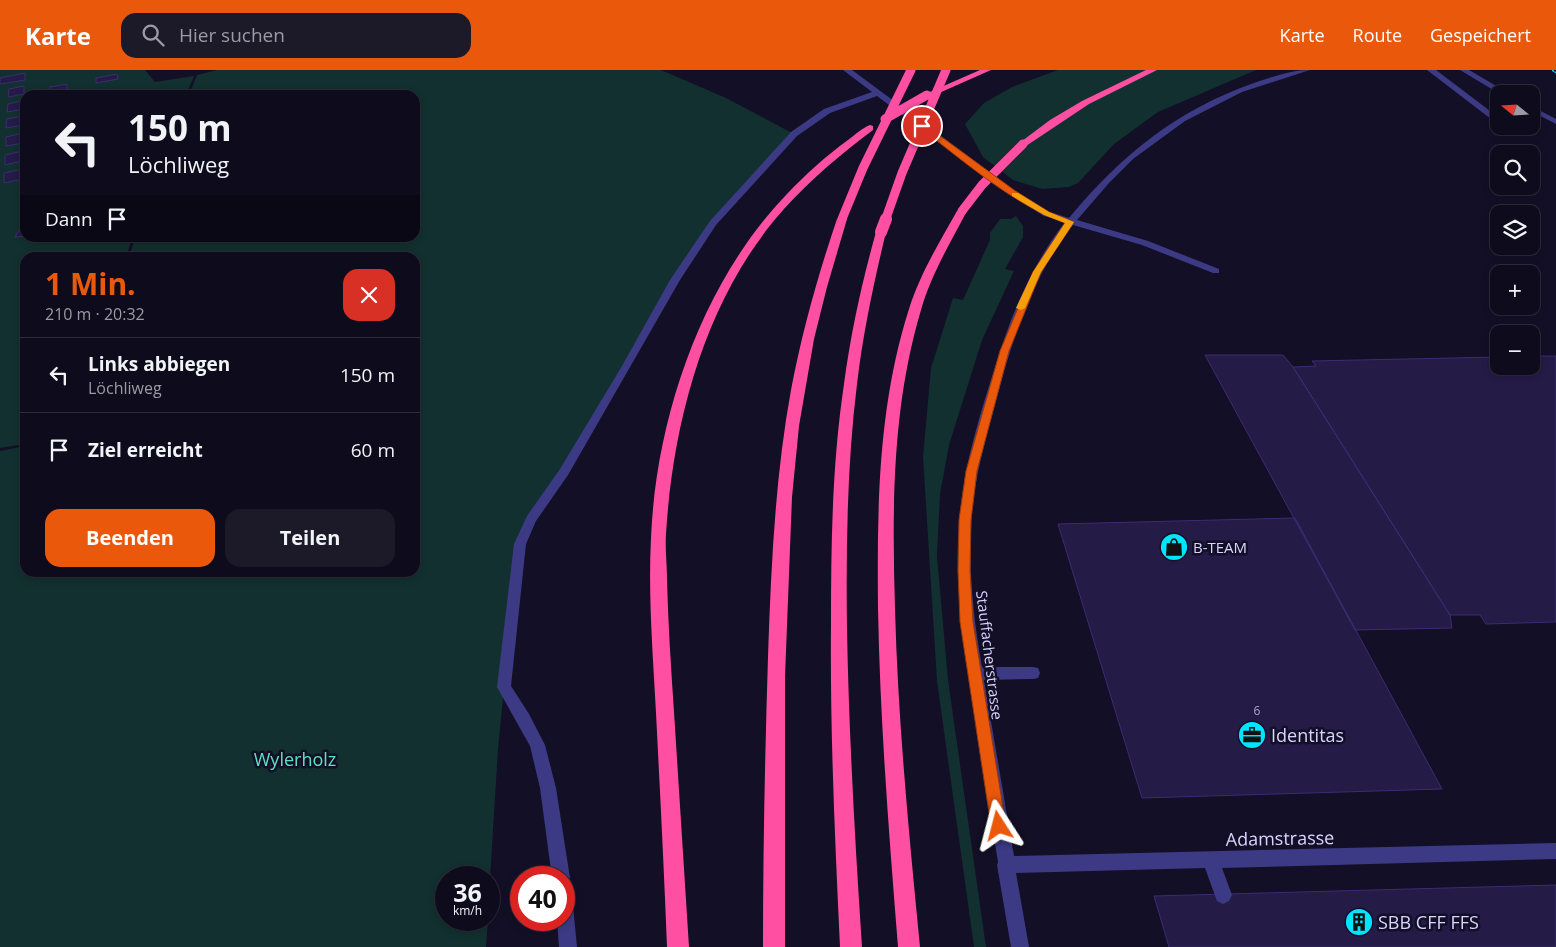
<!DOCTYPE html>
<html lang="de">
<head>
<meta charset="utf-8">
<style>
	body { margin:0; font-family:"Open Sans",sans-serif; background:#1c1929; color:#f1f3f6; height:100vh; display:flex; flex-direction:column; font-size:19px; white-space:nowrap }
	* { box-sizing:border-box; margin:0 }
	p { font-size:16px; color:#9b9ba3 }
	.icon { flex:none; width:28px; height:28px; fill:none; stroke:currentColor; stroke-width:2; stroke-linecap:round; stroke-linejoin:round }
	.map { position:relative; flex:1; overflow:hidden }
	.panel { position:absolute; left:20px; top:182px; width:400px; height:325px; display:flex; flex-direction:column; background:#0e0b1c; border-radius:15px; box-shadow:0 2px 8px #0003,0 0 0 1px #2e2b3b }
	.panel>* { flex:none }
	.guide { position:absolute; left:20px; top:20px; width:400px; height:152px; border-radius:15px; box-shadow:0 2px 8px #0003,0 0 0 1px #2e2b3b; background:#0e0b1c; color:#f1f3f6; overflow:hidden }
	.needle { width:32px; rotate:288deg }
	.tools { position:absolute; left:1490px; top:15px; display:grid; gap:10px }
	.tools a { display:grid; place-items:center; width:50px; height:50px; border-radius:10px; background:#0e0b1c; box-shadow:0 2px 8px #0003,0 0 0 1px #2e2b3b; font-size:25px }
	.speed { position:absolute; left:435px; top:796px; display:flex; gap:10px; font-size:25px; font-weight:700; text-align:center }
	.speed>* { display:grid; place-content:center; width:65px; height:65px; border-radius:50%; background:#0e0b1c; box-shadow:0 2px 8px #0003,0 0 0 1px #2e2b3b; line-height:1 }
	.speed small { font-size:12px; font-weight:400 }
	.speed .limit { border:8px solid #d22; background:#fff; color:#111 }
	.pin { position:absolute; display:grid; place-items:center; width:42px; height:42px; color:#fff; margin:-21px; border:2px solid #fff; border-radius:50%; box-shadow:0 1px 5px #0007 }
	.me { position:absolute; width:55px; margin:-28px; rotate:351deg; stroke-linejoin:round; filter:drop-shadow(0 0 4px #0008) }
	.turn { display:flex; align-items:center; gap:18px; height:105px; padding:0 25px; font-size:22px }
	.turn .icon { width:65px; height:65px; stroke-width:2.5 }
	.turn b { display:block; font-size:35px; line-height:42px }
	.then { display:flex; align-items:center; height:48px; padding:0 25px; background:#0003; gap:10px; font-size:19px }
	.round { display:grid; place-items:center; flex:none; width:52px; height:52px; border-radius:15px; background:#1c1929 }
	.head { display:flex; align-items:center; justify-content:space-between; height:85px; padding:0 25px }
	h1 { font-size:30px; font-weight:700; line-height:38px; color:#ea580c }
	.cta { display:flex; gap:10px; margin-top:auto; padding:10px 25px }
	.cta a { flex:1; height:58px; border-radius:15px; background:#ea580c; color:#fff; font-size:20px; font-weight:700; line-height:58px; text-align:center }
	.cta a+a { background:#1c1929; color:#f1f3f6 }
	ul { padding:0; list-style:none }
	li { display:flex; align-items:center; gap:15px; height:75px; padding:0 25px; border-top:1px solid #2e2b3b }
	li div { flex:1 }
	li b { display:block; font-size:19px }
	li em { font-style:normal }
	header { display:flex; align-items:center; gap:30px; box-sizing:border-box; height:70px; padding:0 25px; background:#ea580c; color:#fff }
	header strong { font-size:24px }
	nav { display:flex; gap:28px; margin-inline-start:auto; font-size:18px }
	.search { width:350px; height:45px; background:#1c1929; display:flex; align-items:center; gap:12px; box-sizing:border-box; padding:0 18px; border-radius:15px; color:#9b9ba3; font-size:19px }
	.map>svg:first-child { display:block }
	.green { fill:#12302f }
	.building { fill:#241b47; stroke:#3b2d73 }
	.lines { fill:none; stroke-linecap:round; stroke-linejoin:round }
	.minor { fill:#3d3a85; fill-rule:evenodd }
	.highway { fill:#ff4fa3; fill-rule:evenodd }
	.rail-casing { stroke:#00e5ff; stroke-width:4 }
	.rail { stroke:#130f26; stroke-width:2.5; stroke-dasharray:7; stroke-linecap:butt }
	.highway-bridge-far1 { stroke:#ff4fa3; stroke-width:9 }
	.highway-bridge { stroke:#ff4fa3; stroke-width:12 }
	.route { fill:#ea580c; stroke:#983908 }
	.slow { fill:#f59e0b }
	.labels { text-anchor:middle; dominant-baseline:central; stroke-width:5; stroke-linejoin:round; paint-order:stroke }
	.number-label { font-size:12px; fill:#aca6d1 }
	.poi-label { font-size:15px; fill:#d9d4ff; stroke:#130f26; text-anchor:start }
	.street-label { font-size:15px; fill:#d9d4ff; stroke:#130f26 }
	.near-poi-label { font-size:18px; fill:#d9d4ff; stroke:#130f26; text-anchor:start }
	.near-park-label { font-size:18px; fill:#5fe0c0; stroke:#130f26 }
	.near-street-label { font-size:18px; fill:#d9d4ff; stroke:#130f26 }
</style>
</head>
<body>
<header>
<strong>Karte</strong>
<div class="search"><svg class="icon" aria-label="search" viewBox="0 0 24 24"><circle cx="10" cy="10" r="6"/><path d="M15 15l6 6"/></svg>Hier suchen</div>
<nav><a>Karte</a><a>Route</a><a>Gespeichert</a></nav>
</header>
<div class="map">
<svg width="1556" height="877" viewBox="0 0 1556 877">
	<rect width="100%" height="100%" fill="#130f26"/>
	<path class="green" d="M0,0H145L155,12L194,6L186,25H25V168H132L126,187L25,188V374L0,378Z
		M217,0H661L726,28L794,64L713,153L531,449L514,518L498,679L489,825V808H446V850H488L486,877H0V381L25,376V502H415V188L129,187L135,168H415V25H189L197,5Z
		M1058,0H1256L1158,42L1114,74L1078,113L1069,117L1042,119L1013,110L983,87L965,54L984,33L1012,17Z
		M1016,146L1023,156V167L1005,199L1014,201L982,270L949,375L940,424L937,486L948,610L986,877H974L937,611L923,387L931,298L953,228L963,230L990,170V163L1000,149H1011Z"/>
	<path class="building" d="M25,3V10L0,14V8Z
		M117,4L118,9L96,13V8Z
		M67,14V22L50,25V17Z
		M24,16V24L8,27L9,19Z
		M24,30V39L7,42L8,34Z
		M24,46L23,55L6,58L7,49Z
		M23,63V73L6,76V67Z
		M23,81L22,91L5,95V85Z
		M24,99L23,109L4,113V103Z
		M22,155H25V166L15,167Z
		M1205,285H1283L1293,297L1450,545L1452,558L1355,560Z
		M1531,286H1556V552L1486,554L1480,545H1450L1293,297L1316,296L1312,291L1499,287V296H1531Z
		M1295,448L1442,719L1142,728L1058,454Z
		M1556,815V877H1169L1154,826Z"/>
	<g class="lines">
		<path class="minor" d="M843,0H852L1014,120L1050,142L1069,148C1121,85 1177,40 1254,13C1272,7 1291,0 1310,0L1242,22L1185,51L1133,89L1109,113L1077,150L1148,171L1219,199V203H1213L1142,175L1073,155C1031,208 1011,273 994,338C983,378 972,419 971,461C969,507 974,552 982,597H1033L1038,598L1040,603L1038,608L1033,609L984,610L1014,786L1556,773V789L1222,798L1232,825L1229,831L1223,834L1217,831L1205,798L1016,803L1029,877H1011L997,795L998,792C989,739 981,685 973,632C963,572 954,512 959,452C963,399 979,347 995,297C1011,245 1031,196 1065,152L1044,146L1008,124L877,26L830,43L797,66L716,155L680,210L568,405L536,451L526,474L511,616L529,644L545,675L556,718L570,808L567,814L564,815V808H552L540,718L530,676L497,617L514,474L527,446L560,399L622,296L670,210L710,151L791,62L824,39L872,22Z
			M1427,0H1436L1498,47L1491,49Z
			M1460,0H1469L1510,24H1500Z
			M1531,36L1556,49V54L1531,41Z
			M564,827L570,830L573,836L577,877H559L557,850H564Z"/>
		<path class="highway" d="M980,0H991L930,27L927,28L923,25Z
			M1146,0H1157L1089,34L1026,76L1023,77L1018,74L1050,50L1082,31Z
			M870,55L873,56V60C841,84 811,109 784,139C706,226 673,350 666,464C665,479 667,494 667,509C668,553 671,597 674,642C679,720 684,799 689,877H667C664,799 660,721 656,643C653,585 648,526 651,468C656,347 702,212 787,124C806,104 826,86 848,70C855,65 862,58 870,55Z
			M962,138L967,141C950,173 931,205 921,240C892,337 892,438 895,539C898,652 909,764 920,877H898C889,764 880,651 878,538C877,437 878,336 909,239C920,204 939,173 957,141Z
			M842,146L847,149L827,217L814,269L799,356L792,427L785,607V877H763C763,780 765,683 768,587C771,498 775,408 791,320C802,262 818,205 837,149Z
			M881,159L886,162C874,212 863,263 857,314C847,395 846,478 847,560C849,666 855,771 862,877H840C835,770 830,663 831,555C831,475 832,394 844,314C851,262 862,212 876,162Z"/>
		<defs>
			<path id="rail" d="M1554,0L1556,1"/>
		</defs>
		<use href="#rail" class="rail-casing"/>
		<use href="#rail" class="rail"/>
		<path class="highway-bridge-far1" d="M885,49L927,25
			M962,141L982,115L1023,74
			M842,149L863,98L911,0
			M885,151L902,103L946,0"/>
		<path class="highway-bridge" d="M881,162L886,149"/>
	</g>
	<path class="route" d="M919,54H924L1014,120L1049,142L1074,152L1041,202L1009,281L977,401L971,450L970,501L973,552L1006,756L1004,762L999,764L994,762L991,756L960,552L958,501L959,450L966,401L1000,281L1033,202L1065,153C1011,133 965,92 919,57Z"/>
	<path class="slow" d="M1012,123H1018L1049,142L1074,152L1041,202L1025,238L1021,240L1016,238L1033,202L1065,153L1044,145L1012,126Z"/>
	<defs>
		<symbol id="shop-disc" viewBox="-11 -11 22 22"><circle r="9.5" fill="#00e5ff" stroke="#130f26"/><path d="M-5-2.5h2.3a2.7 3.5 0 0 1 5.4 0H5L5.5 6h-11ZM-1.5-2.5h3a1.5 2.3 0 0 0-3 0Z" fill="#111"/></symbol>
		<symbol id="office-disc" viewBox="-11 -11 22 22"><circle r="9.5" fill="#00e5ff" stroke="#130f26"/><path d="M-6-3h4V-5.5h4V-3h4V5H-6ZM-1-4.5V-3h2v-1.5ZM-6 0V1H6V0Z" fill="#111"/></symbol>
		<symbol id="building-disc" viewBox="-11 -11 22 22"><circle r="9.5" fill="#00e5ff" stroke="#130f26"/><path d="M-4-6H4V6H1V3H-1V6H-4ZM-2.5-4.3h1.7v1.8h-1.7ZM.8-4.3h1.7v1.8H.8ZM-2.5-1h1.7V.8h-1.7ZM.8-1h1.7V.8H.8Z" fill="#111"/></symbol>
	</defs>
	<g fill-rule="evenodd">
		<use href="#shop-disc" x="1158" y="461" width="32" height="32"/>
		<use href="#office-disc" x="1236" y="649" width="32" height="32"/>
		<use href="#building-disc" x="1343" y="836" width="32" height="32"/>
	</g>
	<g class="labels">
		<g class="number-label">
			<text x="1257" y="640">6</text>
		</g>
		<g class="poi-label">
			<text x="1193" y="477">B-TEAM</text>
		</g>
		<g class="street-label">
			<text transform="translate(990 585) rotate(83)">Stauffacherstrasse</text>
		</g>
		<g class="near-poi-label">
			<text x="1271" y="665">Identitas</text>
			<text x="1378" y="852">SBB CFF FFS</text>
		</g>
		<g class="near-park-label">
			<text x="295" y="689">Wylerholz</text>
		</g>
		<g class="near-street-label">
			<text transform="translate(1280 768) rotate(-1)">Adamstrasse</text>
		</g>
	</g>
</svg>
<div class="tools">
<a><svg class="needle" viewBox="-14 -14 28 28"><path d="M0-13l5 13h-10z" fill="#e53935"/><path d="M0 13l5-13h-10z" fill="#9b9ba3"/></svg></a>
<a><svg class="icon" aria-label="search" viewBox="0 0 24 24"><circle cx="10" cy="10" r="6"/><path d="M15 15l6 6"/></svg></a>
<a><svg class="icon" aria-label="layers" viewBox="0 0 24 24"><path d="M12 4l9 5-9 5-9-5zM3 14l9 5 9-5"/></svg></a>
<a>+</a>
<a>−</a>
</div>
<div class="speed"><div>36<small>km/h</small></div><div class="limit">40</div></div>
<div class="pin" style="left:922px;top:56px;background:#d93025"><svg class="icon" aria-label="arrive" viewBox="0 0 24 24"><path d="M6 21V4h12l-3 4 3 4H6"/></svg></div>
<svg class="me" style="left:999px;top:756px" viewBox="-20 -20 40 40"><path d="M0-17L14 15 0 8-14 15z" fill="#ea580c" stroke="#fff" stroke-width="4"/></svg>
<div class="guide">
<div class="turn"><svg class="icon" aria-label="left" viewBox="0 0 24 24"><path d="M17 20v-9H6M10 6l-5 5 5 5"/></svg><div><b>150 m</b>Löchliweg</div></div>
<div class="then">Dann<svg class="icon" aria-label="arrive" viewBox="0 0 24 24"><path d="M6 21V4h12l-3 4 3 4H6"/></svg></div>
</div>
<section class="panel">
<div class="head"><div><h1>1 Min.</h1><p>210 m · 20:32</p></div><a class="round" style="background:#d93025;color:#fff"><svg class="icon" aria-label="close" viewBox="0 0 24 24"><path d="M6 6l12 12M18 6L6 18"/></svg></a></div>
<ul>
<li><svg class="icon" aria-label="left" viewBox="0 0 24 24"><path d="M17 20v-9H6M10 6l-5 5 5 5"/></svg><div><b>Links abbiegen</b><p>Löchliweg</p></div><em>150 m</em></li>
<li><svg class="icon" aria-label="arrive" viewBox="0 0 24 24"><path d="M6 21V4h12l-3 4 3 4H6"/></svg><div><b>Ziel erreicht</b></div><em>60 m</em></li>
</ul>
<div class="cta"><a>Beenden</a><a>Teilen</a></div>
</section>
</div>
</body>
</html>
